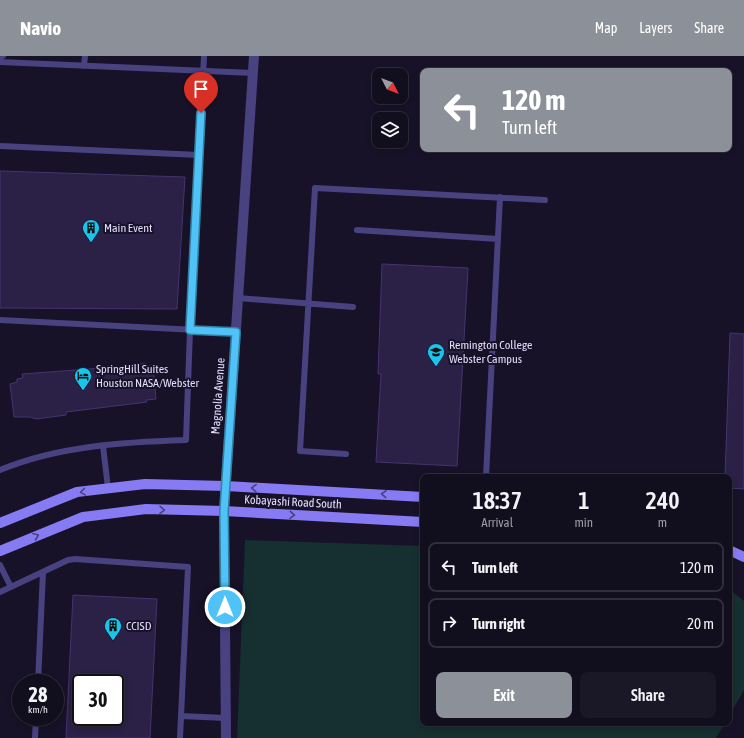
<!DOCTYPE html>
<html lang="en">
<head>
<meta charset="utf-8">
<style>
	body { margin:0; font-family:"Asap Condensed",sans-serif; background:#1a1726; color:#f1f3f6; height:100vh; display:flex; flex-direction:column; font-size:15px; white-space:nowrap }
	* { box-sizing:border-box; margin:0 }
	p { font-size:13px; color:#9c9ca4 }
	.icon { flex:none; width:22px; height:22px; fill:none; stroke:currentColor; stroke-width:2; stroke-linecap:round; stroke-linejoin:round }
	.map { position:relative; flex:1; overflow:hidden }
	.sheet { position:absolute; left:420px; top:418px; width:312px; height:252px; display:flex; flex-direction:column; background:#110e1d; border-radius:8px; box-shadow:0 2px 6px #0003,0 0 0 1px #302e3b }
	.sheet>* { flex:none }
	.guide { position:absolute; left:420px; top:12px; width:312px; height:84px; border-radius:8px; box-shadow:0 2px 6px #0003,0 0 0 1px #302e3b; background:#8c9099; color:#fff; overflow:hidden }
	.needle { width:26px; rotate:132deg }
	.controls { position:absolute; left:372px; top:12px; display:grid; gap:8px }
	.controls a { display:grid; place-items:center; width:36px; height:36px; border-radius:8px; background:#110e1d; box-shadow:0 2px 6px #0003,0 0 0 1px #302e3b; font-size:20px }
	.speed { position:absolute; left:12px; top:618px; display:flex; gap:8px; font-size:20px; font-weight:700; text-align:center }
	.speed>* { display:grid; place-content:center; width:52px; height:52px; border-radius:50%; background:#110e1d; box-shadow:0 2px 6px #0003,0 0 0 1px #302e3b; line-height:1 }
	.speed small { font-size:10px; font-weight:400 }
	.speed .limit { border:2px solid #111; border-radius:6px; background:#fff; color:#111 }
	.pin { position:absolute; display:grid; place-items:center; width:34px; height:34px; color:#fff; margin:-41px -17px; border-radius:50% 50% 50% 0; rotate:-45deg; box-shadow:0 0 4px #0007 }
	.pin .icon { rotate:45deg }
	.me { position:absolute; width:44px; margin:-22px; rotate:0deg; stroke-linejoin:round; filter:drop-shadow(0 0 3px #0008) }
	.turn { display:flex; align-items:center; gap:14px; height:84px; padding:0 16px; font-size:18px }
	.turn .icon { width:52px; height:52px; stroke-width:2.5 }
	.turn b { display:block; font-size:28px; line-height:34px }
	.eta { display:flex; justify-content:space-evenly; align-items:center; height:68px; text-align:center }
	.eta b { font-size:24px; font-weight:600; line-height:28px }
	.cta { display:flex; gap:8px; margin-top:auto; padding:8px 16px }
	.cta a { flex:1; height:46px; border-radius:8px; background:#8c9099; color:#fff; font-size:16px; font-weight:600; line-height:46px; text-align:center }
	.cta a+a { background:#1a1726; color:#f1f3f6 }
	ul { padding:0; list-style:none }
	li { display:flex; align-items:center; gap:12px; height:50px; margin:0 8px 6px; padding:0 8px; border:2px solid #302e3b; border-radius:8px }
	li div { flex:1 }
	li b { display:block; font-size:15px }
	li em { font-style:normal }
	header { display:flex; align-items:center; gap:24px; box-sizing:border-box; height:56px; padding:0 20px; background:#8c9099; color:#fff }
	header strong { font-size:19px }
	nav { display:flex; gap:22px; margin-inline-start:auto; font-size:14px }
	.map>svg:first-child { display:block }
	.green { fill:#162f30 }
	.building { fill:#2b2046; stroke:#453470; fill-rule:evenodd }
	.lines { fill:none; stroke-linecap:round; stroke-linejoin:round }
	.lane { stroke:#494281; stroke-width:6 }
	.street { stroke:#494281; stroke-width:10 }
	.secondary { stroke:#877bf3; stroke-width:10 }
	.oneway { stroke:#494183 }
	.route-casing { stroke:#337fa1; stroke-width:10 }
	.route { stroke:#4fc3f7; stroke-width:7 }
	.labels { text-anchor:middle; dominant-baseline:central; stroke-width:4; stroke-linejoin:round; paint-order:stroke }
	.poi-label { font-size:12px; fill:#e1dbfc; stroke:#171227; text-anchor:start }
	.street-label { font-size:12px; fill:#e1dbfc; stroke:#171227 }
</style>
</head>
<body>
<header>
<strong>Navio</strong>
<nav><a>Map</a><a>Layers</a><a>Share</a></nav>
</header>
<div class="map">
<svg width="744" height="682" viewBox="0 0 744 682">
	<rect width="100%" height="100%" fill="#171227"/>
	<path class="green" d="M245,484L423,490V667H725L716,682H237Z
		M729,533L744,545V634L729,660Z"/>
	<path class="building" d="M0,115L185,121L177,253L0,252Z
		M382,208L468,212L457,410L376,406L381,318H378Z
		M730,277L744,278V433L729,432V421H725Z
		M145,307V310L153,309L156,343L146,344L147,346L66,356V359L36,363L30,361H14L10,328L17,326V323L23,322L22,318L116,311Z
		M73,539L157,543L150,682H66ZM81,627H115V661H81Z"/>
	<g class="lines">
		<path class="lane" d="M0,1L3,0
			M0,6L253,17
			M84,10L85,0
			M0,90L199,99
			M357,174L498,183
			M238,242L353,251
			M0,264L236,276
			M103,390L108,432
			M346,398L300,395L315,132L545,144
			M0,414C58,390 124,386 186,384L190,274L204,0
			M486,421L500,141
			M0,509L11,531
			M0,536L68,504L75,503L188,511L180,682
			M38,627L43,516
			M181,660L226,662
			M35,682L36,661"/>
		<path class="street" d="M226,682L224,455L254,0"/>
		<path class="secondary" d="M0,467L77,436L145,428L226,430L423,441
			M729,494L744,501
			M0,495L83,461L146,453L224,455L423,466"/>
	</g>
	<defs><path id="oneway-chevron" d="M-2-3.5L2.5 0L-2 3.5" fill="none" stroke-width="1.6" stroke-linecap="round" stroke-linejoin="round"/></defs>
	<g class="oneway">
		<use href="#oneway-chevron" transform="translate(254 432) rotate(-177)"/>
		<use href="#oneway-chevron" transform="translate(83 436) rotate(171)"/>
		<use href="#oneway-chevron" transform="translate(384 438) rotate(-177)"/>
		<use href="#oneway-chevron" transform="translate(162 454) rotate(1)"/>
		<use href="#oneway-chevron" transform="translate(292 459) rotate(3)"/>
		<use href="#oneway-chevron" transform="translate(36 480) rotate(-22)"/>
	</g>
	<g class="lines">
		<defs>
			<path id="route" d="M201,57L190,274L236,276L224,455L225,551"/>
		</defs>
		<use href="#route" class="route-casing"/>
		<use href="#route" class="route"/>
	</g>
	<defs>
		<symbol id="building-pin" viewBox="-11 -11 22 30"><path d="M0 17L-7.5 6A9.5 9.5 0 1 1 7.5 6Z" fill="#19c5ea" stroke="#171227"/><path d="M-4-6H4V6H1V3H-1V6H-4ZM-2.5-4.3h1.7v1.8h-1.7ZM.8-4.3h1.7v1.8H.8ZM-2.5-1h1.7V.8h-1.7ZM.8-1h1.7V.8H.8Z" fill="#111"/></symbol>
		<symbol id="university-pin" viewBox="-11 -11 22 30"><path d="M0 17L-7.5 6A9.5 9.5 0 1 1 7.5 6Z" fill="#19c5ea" stroke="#171227"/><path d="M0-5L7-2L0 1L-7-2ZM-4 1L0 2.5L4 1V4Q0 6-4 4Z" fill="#111"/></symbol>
		<symbol id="hotel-pin" viewBox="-11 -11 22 30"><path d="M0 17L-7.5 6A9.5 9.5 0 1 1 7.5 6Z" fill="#19c5ea" stroke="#171227"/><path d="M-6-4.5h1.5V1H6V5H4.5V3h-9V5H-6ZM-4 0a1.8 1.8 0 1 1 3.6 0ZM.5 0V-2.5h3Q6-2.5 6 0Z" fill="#111"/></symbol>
	</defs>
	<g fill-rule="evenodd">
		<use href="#building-pin" x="81" y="162" width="20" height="27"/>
		<use href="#university-pin" x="426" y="286" width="20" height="27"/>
		<use href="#hotel-pin" x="73" y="310" width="20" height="27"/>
		<use href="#building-pin" x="103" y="560" width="20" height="27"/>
	</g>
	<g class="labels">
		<g class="poi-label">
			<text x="104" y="172">Main Event</text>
			<text x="449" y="289">Remington College<tspan x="449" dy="14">Webster Campus</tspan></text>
			<text x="96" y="313">SpringHill Suites<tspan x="96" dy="14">Houston NASA/Webster</tspan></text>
			<text x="126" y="570">CCISD</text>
		</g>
		<g class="street-label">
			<text transform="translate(218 340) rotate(-86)">Magnolia Avenue</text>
			<text transform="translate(293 446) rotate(3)">Kobayashi Road South</text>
		</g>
	</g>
</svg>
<div class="controls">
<a><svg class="needle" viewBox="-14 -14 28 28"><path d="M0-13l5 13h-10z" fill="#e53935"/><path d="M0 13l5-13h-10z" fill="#9c9ca4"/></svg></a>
<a><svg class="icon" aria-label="layers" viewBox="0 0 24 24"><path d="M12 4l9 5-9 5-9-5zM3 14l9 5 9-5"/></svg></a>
</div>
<div class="speed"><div>28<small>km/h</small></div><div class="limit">30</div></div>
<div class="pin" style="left:201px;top:57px;background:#d93025"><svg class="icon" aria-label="arrive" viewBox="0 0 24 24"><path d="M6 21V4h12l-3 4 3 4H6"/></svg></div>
<svg class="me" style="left:225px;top:551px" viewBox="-20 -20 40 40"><circle r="17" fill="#4fc3f7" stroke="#fff" stroke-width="3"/><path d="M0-11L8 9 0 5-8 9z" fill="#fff"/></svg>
<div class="guide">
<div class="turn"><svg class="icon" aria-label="left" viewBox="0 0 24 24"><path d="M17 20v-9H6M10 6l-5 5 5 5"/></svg><div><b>120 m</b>Turn left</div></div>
</div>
<section class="sheet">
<div class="eta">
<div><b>18:37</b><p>Arrival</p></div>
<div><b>1</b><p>min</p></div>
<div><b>240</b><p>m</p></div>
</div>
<ul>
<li><svg class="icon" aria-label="left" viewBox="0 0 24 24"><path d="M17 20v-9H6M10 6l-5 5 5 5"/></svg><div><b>Turn left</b></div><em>120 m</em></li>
<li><svg class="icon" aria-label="right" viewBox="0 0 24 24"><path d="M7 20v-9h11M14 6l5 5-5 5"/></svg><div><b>Turn right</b></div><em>20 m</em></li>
</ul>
<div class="cta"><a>Exit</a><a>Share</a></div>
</section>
</div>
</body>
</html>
